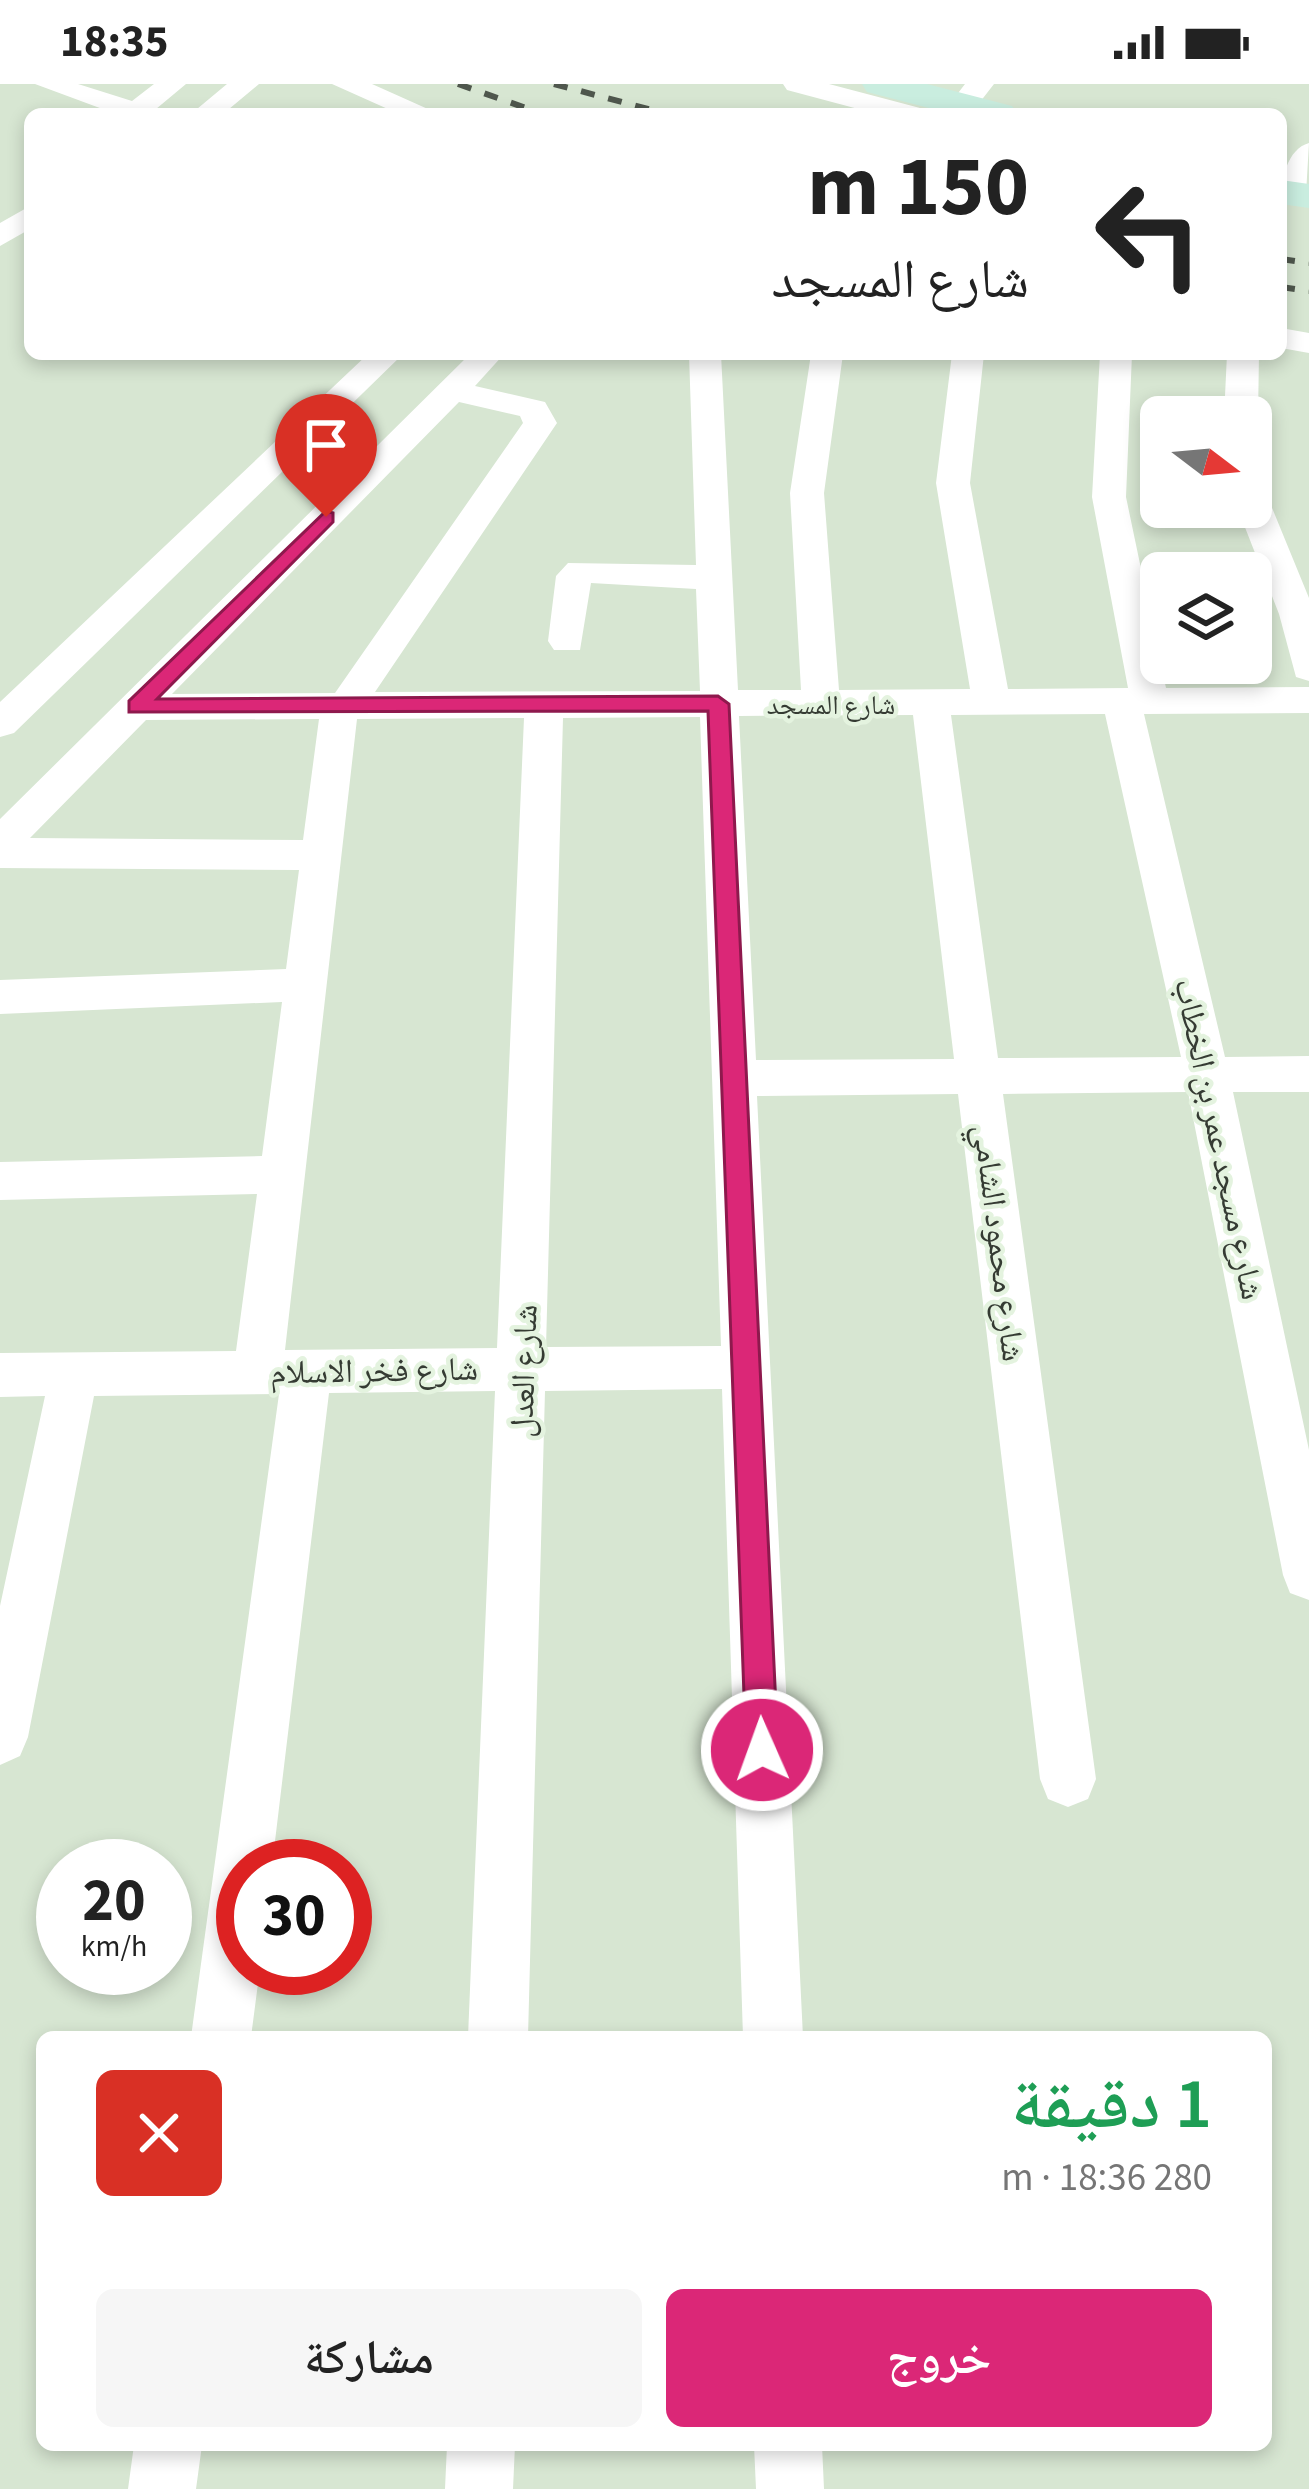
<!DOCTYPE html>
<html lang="ar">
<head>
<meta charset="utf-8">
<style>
	body { margin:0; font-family:"Source Sans 3","Noto Naskh Arabic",sans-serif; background:#f6f6f6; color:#222; direction:rtl; height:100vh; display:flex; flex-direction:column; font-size:45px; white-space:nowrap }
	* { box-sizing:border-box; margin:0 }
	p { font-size:39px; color:#767676 }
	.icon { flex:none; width:66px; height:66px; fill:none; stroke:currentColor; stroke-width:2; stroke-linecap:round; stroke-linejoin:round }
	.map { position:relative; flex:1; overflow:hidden; direction:ltr }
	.sheet { position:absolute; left:36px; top:1947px; width:1236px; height:420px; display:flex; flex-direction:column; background:#fff; border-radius:18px; box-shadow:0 6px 18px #0003; direction:rtl }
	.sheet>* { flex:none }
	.hud { position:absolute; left:24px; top:24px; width:1263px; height:252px; border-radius:18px; box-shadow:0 6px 18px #0003; direction:rtl; background:#fff; color:#222; overflow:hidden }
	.needle { width:78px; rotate:106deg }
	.tools { position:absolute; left:1140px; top:312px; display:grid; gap:24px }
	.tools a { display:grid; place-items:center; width:132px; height:132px; border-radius:18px; background:#fff; box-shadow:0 6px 18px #0003; font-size:60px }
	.speed { position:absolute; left:36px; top:1755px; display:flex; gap:24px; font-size:60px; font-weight:700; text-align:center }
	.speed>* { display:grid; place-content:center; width:156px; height:156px; border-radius:50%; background:#fff; box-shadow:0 6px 18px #0003; line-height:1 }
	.speed small { font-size:30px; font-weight:400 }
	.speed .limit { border:18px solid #d22; background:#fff; color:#111 }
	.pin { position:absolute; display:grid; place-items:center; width:102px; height:102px; color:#fff; margin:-123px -51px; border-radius:50% 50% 50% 0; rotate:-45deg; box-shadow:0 0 12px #0007 }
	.pin .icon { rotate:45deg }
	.me { position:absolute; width:132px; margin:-66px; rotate:358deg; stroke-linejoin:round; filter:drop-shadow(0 0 9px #0008) }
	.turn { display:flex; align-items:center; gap:42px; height:252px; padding:0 60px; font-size:54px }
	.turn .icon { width:156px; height:156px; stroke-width:2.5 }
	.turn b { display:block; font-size:84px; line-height:102px }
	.round { display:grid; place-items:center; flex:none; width:126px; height:126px; border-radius:18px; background:#f6f6f6 }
	.overview { display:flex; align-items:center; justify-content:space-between; height:204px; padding:0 60px }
	h1 { font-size:72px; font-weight:600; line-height:90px; color:#1e9e55 }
	.action { display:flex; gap:24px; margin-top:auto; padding:24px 60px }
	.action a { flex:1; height:138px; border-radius:18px; background:#db2777; color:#fff; font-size:48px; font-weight:600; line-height:138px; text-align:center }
	.action a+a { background:#f6f6f6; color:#222 }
	.status { display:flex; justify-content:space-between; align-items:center; height:84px; padding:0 60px; background:#fff; direction:ltr }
	.status svg { height:33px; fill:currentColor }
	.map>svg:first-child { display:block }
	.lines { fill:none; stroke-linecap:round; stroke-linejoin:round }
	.minor { fill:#fff; fill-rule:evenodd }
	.secondary { fill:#c9eddf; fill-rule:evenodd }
	.rail { stroke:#4f574d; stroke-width:6; stroke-dasharray:14 14; stroke-linecap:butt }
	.route { fill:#db2777; stroke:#8e194d; stroke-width:3 }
	.labels { text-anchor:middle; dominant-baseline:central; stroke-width:9; stroke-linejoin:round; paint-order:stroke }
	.far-street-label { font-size:27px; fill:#353b33; stroke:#e4f3df }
	.street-label { font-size:33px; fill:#353b33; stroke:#e4f3df }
</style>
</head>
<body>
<div class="status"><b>18:35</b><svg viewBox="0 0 49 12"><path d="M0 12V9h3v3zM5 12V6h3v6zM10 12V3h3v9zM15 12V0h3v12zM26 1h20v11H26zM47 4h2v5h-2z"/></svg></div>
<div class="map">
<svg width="1309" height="2405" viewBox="0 0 1309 2405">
	<rect width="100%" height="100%" fill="#d7e6d2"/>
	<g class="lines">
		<path class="minor" d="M35,0H78L132,17L154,0H186L150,30H116Z
			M227,0H259L223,30H191Z
			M332,0H372L439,30H399Z
			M783,0H829L920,24L924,30H877L787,6Z
			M965,0H994L973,27H953L949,21Z
			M1309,59L1306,110L1302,116H1281C1281,96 1287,65 1309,59Z
			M30,122V145L0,162V139Z
			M1281,244L1309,249V269L1281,264Z
			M368,270H403L14,649L0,653V618Z
			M470,270H504L475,302L545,318L557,339L375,608L700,607L696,505L591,499L580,566H554L548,557L556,492L568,479L696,481L689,270H721L738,606H801L790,409L811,270H843L824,409L839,606L970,605L936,399L952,270H984L970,399L1008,605L1128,604L1092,413L1100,270H1132L1126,413L1166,604L1309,603V629L1144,630L1225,973L1309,972V1008H1233L1309,1366V1516L1290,1509L1283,1491L1188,1008L1003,1010L1096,1695L1088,1715L1068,1723L1048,1715L1040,1695L958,1010L757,1012L803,1953H743L722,1305L545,1307L528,1953H468L495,1307L329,1309L272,1782H243V1884H260L251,1953H191L279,1310L94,1312L28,1653L20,1672L0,1681V1522L45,1312L0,1313V1269L236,1267L257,1110L0,1116V1078L262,1072L282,918L0,930V896L286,885L299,786L0,784V735ZM459,318L520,332L523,339L335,609L172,610ZM1105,630L1181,973L998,974L951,631ZM913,631L954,975L756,976L739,632ZM700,633L721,1262L546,1263L563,634ZM524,634L497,1264L285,1266L357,635ZM319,635L303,756L30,754L146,636Z
			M1227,270H1259L1258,333L1253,340L1251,333H1224Z
			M1251,403L1268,414L1309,514V597L1296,593L1279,530L1237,423H1251Z
			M134,2361H202L196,2405H128Z
			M447,2361H515L513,2405H445Z
			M754,2361H822L824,2405H756Z"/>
		<path class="secondary" d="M862,0H927L1012,22L1018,30H952L867,8Z
			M1281,96L1309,100V124L1281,120Z"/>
		<path class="rail" d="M458,0L543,30
			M554,0L667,30
			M1281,175L1309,179
			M1281,203L1309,207"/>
	</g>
	<path class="route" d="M326,427L333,429V438L157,615L718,612L729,620L778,1666L774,1677L762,1682L751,1677L746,1666L708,627L129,628V617Z"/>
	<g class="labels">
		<g class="far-street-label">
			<text x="831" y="621">شارع المسجد</text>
		</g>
		<g class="street-label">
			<text transform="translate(1219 1055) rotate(78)">شارع مسجد عمر بن الخطاب</text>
			<text transform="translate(999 1159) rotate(83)">شارع محمود الشامي</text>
			<text transform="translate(374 1287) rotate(-1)">شارع فخر الاسلام</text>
			<text transform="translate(524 1287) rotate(-88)">شارع العدل</text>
		</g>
	</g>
</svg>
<div class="tools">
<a><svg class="needle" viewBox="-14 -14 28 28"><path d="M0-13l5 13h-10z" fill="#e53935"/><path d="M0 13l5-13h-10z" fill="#767676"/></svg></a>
<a><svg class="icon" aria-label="layers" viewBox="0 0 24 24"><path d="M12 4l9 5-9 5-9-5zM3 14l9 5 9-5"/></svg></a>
</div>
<div class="speed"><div>20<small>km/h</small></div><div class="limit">30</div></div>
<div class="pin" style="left:326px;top:433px;background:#d93025"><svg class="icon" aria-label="arrive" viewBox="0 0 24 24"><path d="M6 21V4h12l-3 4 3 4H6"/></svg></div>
<svg class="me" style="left:762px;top:1666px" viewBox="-20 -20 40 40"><circle r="17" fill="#db2777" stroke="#fff" stroke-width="3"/><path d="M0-11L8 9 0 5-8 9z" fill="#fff"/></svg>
<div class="hud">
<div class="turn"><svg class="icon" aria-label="left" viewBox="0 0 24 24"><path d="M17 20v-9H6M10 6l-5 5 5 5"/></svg><div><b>150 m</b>شارع المسجد</div></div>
</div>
<section class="sheet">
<div class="overview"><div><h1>1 دقيقة</h1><p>280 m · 18:36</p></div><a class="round" style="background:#d93025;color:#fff"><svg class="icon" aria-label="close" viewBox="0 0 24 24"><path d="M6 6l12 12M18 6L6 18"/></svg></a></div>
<div class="action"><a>خروج</a><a>مشاركة</a></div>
</section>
</div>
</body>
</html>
